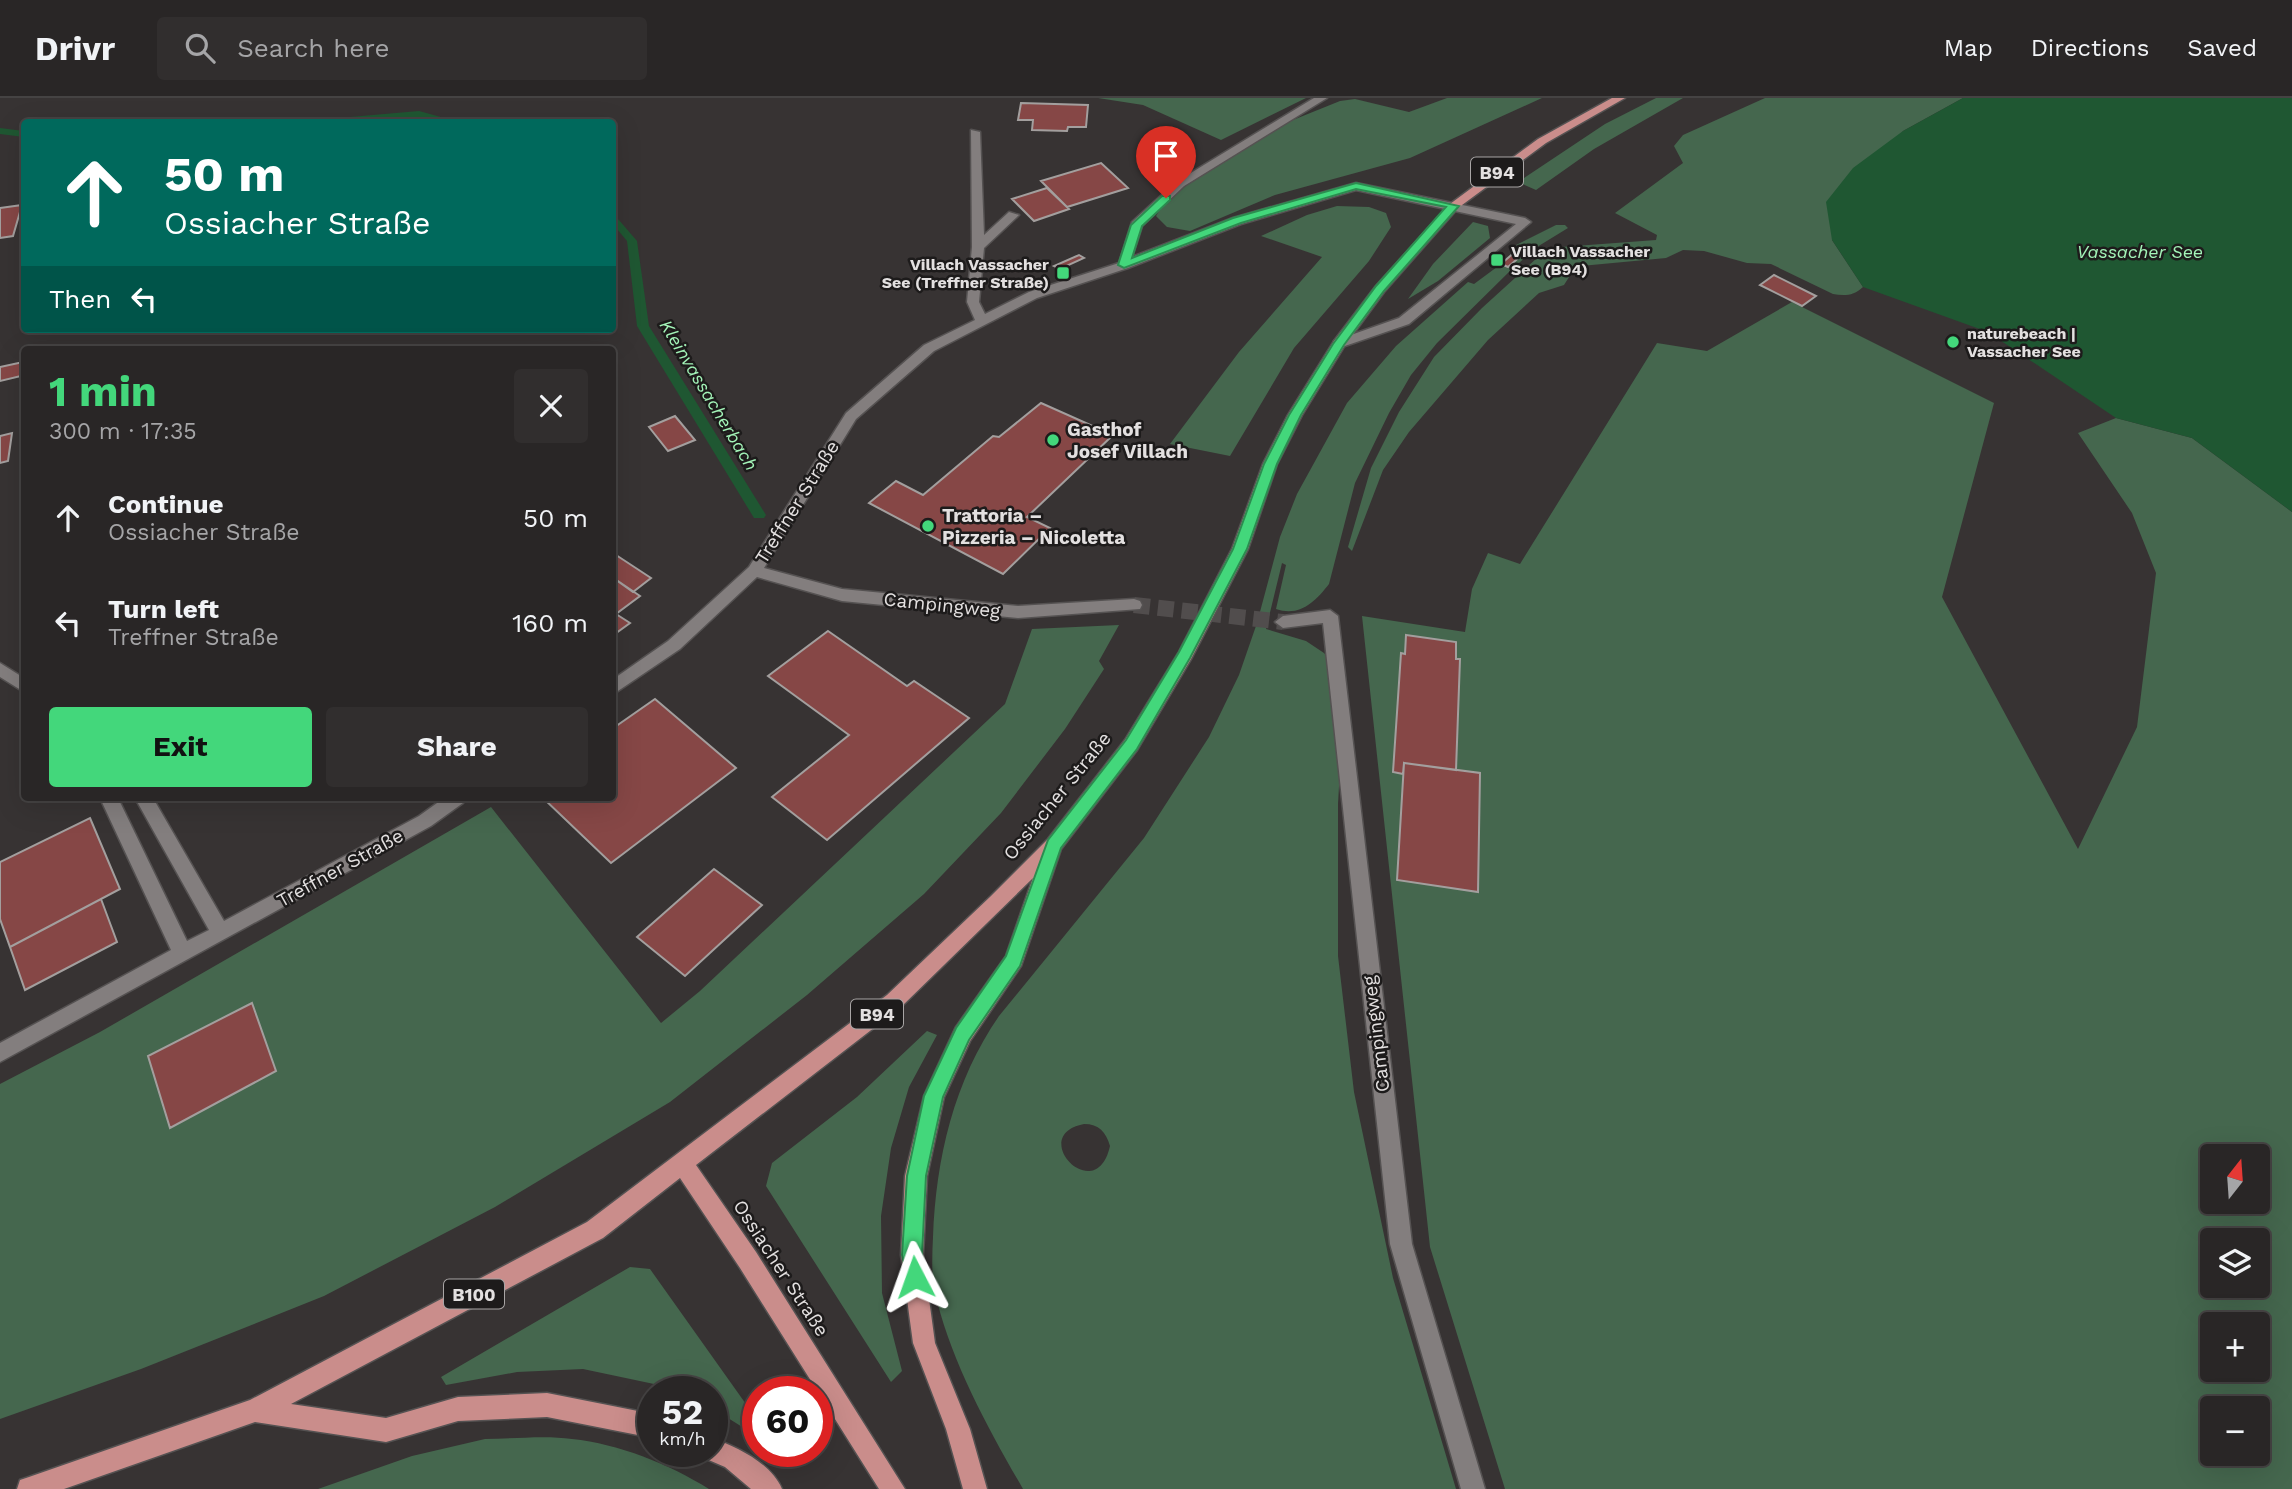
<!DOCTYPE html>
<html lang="en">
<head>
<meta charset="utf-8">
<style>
	body { margin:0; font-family:"Work Sans",sans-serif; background:#312e2e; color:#f1f3f6; height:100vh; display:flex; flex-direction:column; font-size:26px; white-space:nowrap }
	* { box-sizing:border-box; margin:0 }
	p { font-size:23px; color:#a5a5a7 }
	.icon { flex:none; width:38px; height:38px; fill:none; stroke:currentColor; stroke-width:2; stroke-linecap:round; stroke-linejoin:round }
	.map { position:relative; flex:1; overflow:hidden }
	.drawer { position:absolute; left:21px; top:248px; width:595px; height:455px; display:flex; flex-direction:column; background:#292626; border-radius:7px; box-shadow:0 7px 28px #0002,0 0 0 2px #454343 }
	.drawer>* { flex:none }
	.guide { position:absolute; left:21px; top:21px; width:595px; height:214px; border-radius:7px; box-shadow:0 7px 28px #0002,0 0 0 2px #454343; background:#00695c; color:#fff; overflow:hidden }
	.needle { width:46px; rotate:17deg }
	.fabs { position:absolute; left:2200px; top:1046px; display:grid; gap:14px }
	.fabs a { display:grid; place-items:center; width:70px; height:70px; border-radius:7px; background:#292626; box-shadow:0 7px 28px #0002,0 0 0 2px #454343; font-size:35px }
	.speed { position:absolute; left:637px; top:1278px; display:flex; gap:14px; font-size:35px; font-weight:700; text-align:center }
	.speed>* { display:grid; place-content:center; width:91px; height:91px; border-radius:50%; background:#292626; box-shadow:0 7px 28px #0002,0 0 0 2px #454343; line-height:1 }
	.speed small { font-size:18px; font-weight:400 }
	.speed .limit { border:10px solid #d22; background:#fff; color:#111 }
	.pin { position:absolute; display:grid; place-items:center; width:60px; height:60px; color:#fff; margin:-72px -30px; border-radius:50% 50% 50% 0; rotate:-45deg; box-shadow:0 0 7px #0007 }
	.pin .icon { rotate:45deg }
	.me { position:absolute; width:77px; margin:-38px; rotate:356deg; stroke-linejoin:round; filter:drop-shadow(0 0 5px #0008) }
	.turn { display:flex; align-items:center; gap:24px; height:147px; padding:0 28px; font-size:32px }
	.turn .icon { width:91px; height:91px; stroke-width:2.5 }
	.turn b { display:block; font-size:49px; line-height:60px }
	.then { display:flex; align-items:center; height:66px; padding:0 28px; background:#0003; gap:14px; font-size:26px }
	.round { display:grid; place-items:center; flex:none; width:74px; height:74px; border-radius:7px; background:#312e2e }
	.head { display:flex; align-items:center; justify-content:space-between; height:119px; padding:0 28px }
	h1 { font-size:42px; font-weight:700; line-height:52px; color:#43d77b }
	.cta { display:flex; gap:14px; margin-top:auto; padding:14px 28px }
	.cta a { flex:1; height:80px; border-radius:7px; background:#43d77b; color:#111; font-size:28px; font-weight:700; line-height:80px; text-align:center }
	.cta a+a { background:#312e2e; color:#f1f3f6 }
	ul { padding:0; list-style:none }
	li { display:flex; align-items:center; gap:21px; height:105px; padding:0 28px }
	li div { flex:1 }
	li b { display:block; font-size:26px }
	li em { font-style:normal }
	header { display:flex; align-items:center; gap:42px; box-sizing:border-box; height:98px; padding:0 35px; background:#292626; border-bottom:2px solid #454343 }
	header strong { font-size:33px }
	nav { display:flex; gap:38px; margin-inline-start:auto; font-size:24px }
	.search { width:490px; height:63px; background:#312e2e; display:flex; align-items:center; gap:18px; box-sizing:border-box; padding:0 24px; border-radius:7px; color:#a5a5a7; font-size:26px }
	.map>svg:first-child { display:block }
	.green { fill:#45674e; fill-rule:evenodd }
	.water { fill:#1f5732 }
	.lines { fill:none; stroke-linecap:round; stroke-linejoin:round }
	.stream { fill:#1f5732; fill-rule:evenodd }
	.building { fill:#864746; stroke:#a39f9e; stroke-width:2 }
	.minor-tunnel { stroke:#514d4d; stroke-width:16; stroke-dasharray:16 8; stroke-linecap:butt }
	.minor-casing { stroke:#555252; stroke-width:3 }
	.major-casing { stroke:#555252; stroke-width:3 }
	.minor { fill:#837e7e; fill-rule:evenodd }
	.major { fill:#ca8d8b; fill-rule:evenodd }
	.route { fill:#43d77b; stroke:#2c8c50; stroke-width:2 }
	.poi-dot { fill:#43d77b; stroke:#1d1b1b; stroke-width:2.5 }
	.labels { text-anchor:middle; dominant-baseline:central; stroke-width:5; stroke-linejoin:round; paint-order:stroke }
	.far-poi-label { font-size:16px; font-weight:bold; fill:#e3e0e0; stroke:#1d1b1b; text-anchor:start }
	.shield { fill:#1d1b1b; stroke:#a8a5a5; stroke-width:2 }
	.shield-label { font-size:18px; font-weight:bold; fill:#e3e0e0 }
	.far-water-label { font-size:18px; font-style:italic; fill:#a3f4b8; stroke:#1d1b1b }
	.poi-label { font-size:19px; font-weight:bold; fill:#e3e0e0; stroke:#1d1b1b; text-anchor:start }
	.street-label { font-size:19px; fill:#e3e0e0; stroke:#1d1b1b }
</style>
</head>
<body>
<header>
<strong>Drivr</strong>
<div class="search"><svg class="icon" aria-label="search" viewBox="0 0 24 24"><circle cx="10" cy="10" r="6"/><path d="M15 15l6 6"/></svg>Search here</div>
<nav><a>Map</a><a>Directions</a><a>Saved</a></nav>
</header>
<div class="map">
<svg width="2292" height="1391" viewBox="0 0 2292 1391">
	<rect width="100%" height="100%" fill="#373333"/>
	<path class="green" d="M1098,0H1306L1221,42L1143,7Z
		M1447,0H1542L1410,60L1275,97L1190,133L1167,129L1156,118L1167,100L1278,28L1340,3L1355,1L1409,14Z
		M1656,0H1683L1594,51L1536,92L1518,84L1605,26Z
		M1765,0H1963L1903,33L1832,142L1863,189C1854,198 1844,198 1833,196L1771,166L1747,165L1704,153L1683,152L1666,160L1581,168L1571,176L1564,187L1539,195L1488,242L1409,334L1383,372L1352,453L1348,449L1371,370L1399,314L1434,259L1482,210L1548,150L1656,142L1657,137L1615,115L1683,65L1674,48L1683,37Z
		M1337,108L1369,109L1386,115L1391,129L1369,163L1294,250L1230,358L1170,346L1239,254L1322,159L1261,138L1307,117Z
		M1473,124L1488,128L1490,140L1438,183L1408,201L1433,166Z
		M1556,127H1565L1568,130L1537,149L1511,172L1437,245L1411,277L1389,315L1355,385L1329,486C1315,504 1300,519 1276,511L1286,467L1282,465L1266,531L1306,543L1324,555L1331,563L1344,600L1338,706V858L1354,994L1393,1180L1456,1391H1023C989,1332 954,1269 937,1203C931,1182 932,1160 933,1139C936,1060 954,983 999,918L1144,740L1209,639L1239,577L1257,525L1280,439L1297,396L1347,305L1396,248L1468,184L1474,186L1501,166L1508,169L1523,156L1516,153L1521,150L1516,147ZM1084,1026C1099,1026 1106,1034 1110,1048C1096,1111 1026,1037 1084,1026Z
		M1792,204L1994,305L1942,499L2078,751L2137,629L2156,475L2132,415L2078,335L2116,320L2192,340L2292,414V1391H1505L1430,1149L1362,518L1465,534L1472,491L1488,455L1520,466L1657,245L1707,253ZM2212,1059H2258V1104H2212ZM2212,1143H2258V1188H2212ZM2212,1227H2258V1272H2212ZM2212,1311H2258V1356H2212Z
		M1119,527L1099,563L1104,571L1065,631L1001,715L924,796L807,897L670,1004L495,1109L324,1198L141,1271L0,1321V986L100,934L491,709L661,925L700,893L1005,606L1032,531Z
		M927,933L937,937L909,989L891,1050L881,1118L882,1195L902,1273L891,1284L766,1088L772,1065L857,999Z
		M630,1169L650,1171L758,1323L755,1337L712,1310V1293H671L654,1286L583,1271L517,1274L446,1287L441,1279Z
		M485,1341C513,1341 544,1337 572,1341C619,1346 669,1366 709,1391H318L412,1358Z"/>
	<path class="water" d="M1963,0H2292V414L2192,340L2116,320L1988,234L1863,189L1832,142L1826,104L1853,70L1903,33Z"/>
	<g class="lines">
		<path class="stream" d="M419,13L459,24C444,25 430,19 416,19C384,20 353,27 322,24L327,21Z
			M0,30L24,33V39L0,36Z
			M612,114L637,143L649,228L766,417L764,420H754L637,228L627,143L612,125Z"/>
	</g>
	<path class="building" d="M1021,5L1088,7L1086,29H1068L1067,33L1032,32L1033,22H1018Z
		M1101,65L1128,90L1067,109L1041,83Z
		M1047,90L1069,111L1034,123L1012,101Z
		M22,107L13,138L0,140V110Z
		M1516,153L1523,156L1508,169L1501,166Z
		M1079,157L1084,160L1060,171L1054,168Z
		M1774,177L1816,198L1802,208L1760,187Z
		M23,264L21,278L0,283V269Z
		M1041,305L1113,337L1027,419L1050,430L1003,476L869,405L896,383L923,397L993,338L999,339Z
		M675,318L695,342L668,353L649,329Z
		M12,335L8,363L0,365V338Z
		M616,457L651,480L633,494L612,479V459Z
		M612,479L640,498L616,516L630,525L612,538Z
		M828,533L907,588L914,583L969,620L827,742L772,699L849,637L768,578Z
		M1406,537L1456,544V561H1460L1456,672L1404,665L1403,676L1393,674L1401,555L1405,556Z
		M655,601L736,670L611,765L543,700H612V631Z
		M1404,665L1480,675L1478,794L1397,782Z
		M90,720L120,791L10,849L0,821V764Z
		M714,771L762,807L685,878L637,839Z
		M101,801L117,844L25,892L10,849Z
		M252,905L276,973L170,1030L148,958Z"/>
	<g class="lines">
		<path class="minor-tunnel" d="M1134,507L1283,524"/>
		<defs>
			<path id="minor" d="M1314,0H1327L1184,88L1142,128L1132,159L1233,120L1356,85L1525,120L1531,124L1409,226L1339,250L1334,249V243L1399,220L1516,126L1356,92L1241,126L1128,170L1037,200L934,253L856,321L764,470L842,491L1018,508L1134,501L1140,503L1142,507L1140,511L1018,520L842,503L757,479L680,551L612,597V582L668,543L749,469L846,315L924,247L975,222L967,204L972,149L971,32L980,34L984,137L1009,114L1019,117L984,150L979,204L985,216L1029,194L1119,165L1132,124L1176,84Z
				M1330,512L1338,518L1412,1146L1485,1391H1461L1390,1146L1323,525L1283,530L1275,524L1283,518Z
				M0,565L24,580V594L0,579Z
				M100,700H118L187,843L209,832L135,700H153L224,823L419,718L444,700H466L463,705L431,728L0,964V945L171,852Z"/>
			<path id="major" d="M1612,0H1625L1546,45L1458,110L1384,194L1345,247L1302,317L1277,366L1248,451L1191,561L1137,652L1061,751L1021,868L970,943L944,999L927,1078L923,1157L935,1245L970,1331L987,1391H963L946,1331L913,1245L901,1157L905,1078L924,998L956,929L1006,858L1033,780L901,909L696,1067L756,1154L905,1391H879L740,1170L680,1080L603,1140L291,1306L386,1320L458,1299L547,1295L653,1316V1340L547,1319L458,1323L386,1344L255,1324L64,1391H17L20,1382L29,1379L250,1302L587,1124L887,897L991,798L1048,741L1125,642L1179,554L1232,451L1263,366L1288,317L1334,243L1376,188L1450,106L1538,41Z
				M712,1340C737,1349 771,1365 782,1391H751L725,1369L704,1360L700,1353H712Z"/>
		</defs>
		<use href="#minor" class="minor-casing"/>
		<use href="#major" class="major-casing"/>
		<use href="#minor" class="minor"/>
		<use href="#major" class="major"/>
	</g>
	<path class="route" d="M1356,85L1459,108L1384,193L1344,247L1301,317L1277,366L1247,451L1190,560L1137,651L1061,750L1020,868L969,942L943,999L926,1078L922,1157L925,1179L922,1186L915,1189L908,1186L902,1157L907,1078L924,998L956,930L1006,858L1048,742L1126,642L1179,554L1233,451L1264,366L1289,317L1333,246L1376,188L1446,109L1356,91L1241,125L1124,170L1118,167L1131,127L1162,98H1170V102L1142,128L1132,160L1233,120Z"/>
	<g class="poi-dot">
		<rect x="1490" y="155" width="14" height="14" rx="3.5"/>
		<rect x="1056" y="168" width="14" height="14" rx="3.5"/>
		<circle cx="1953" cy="244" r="7"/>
		<circle cx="1053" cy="342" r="7"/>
		<circle cx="928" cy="428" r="7"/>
	</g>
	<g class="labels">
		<g class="far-poi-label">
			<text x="1511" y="153">Villach Vassacher<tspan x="1511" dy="18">See (B94)</tspan></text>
			<text x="1049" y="166" text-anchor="end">Villach Vassacher<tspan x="1049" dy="18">See (Treffner Straße)</tspan></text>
			<text x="1967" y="235">naturebeach |<tspan x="1967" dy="18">Vassacher See</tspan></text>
		</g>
		<g class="shield">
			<rect x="1471" y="59.5" width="52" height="29" rx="5"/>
			<rect x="851" y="901.5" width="52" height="29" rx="5"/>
			<rect x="444" y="1181.5" width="60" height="29" rx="5"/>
		</g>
		<g class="shield-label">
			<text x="1497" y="74">B94</text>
			<text x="877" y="916">B94</text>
			<text x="474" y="1196">B100</text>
		</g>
		<g class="far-water-label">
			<text x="2140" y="153">Vassacher See</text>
			<text transform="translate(709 297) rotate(59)">Kleinvassacherbach</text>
		</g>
		<g class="poi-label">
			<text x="1067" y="331">Gasthof<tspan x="1067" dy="22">Josef Villach</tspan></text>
			<text x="942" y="417">Trattoria –<tspan x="942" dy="22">Pizzeria – Nicoletta</tspan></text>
		</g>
		<g class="street-label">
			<text transform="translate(797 404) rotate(-58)">Treffner Straße</text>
			<text transform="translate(942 507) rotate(6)">Campingweg</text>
			<text transform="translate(1057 698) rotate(-51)">Ossiacher Straße</text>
			<text transform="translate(340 770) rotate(-29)">Treffner Straße</text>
			<text transform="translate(1376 936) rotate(-97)">Campingweg</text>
			<text transform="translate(781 1170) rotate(57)">Ossiacher Straße</text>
		</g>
	</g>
</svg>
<div class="fabs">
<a><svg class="needle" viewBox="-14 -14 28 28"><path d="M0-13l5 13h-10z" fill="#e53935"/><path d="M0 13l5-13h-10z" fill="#a5a5a7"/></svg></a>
<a><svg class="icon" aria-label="layers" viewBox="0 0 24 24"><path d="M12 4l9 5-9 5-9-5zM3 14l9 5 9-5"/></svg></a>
<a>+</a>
<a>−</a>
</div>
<div class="speed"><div>52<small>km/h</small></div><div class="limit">60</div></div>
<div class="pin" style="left:1166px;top:100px;background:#d93025"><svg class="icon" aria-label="arrive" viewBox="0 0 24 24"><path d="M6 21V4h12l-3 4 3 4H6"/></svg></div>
<svg class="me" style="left:915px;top:1179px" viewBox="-20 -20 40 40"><path d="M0-17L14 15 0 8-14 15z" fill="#43d77b" stroke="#fff" stroke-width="4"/></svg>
<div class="guide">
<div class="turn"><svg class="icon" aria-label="ahead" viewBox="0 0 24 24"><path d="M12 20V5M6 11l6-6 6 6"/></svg><div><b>50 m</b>Ossiacher Straße</div></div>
<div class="then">Then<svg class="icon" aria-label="left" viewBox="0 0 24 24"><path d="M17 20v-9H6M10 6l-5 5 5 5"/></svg></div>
</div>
<section class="drawer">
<div class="head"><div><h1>1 min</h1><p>300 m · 17:35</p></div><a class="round"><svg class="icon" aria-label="close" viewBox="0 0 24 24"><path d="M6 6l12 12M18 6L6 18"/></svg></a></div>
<ul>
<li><svg class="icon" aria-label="ahead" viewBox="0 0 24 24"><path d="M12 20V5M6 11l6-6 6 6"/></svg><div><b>Continue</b><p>Ossiacher Straße</p></div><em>50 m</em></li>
<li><svg class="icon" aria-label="left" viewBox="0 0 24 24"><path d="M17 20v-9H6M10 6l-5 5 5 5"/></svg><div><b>Turn left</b><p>Treffner Straße</p></div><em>160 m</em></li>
</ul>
<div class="cta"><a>Exit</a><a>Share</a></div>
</section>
</div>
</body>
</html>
